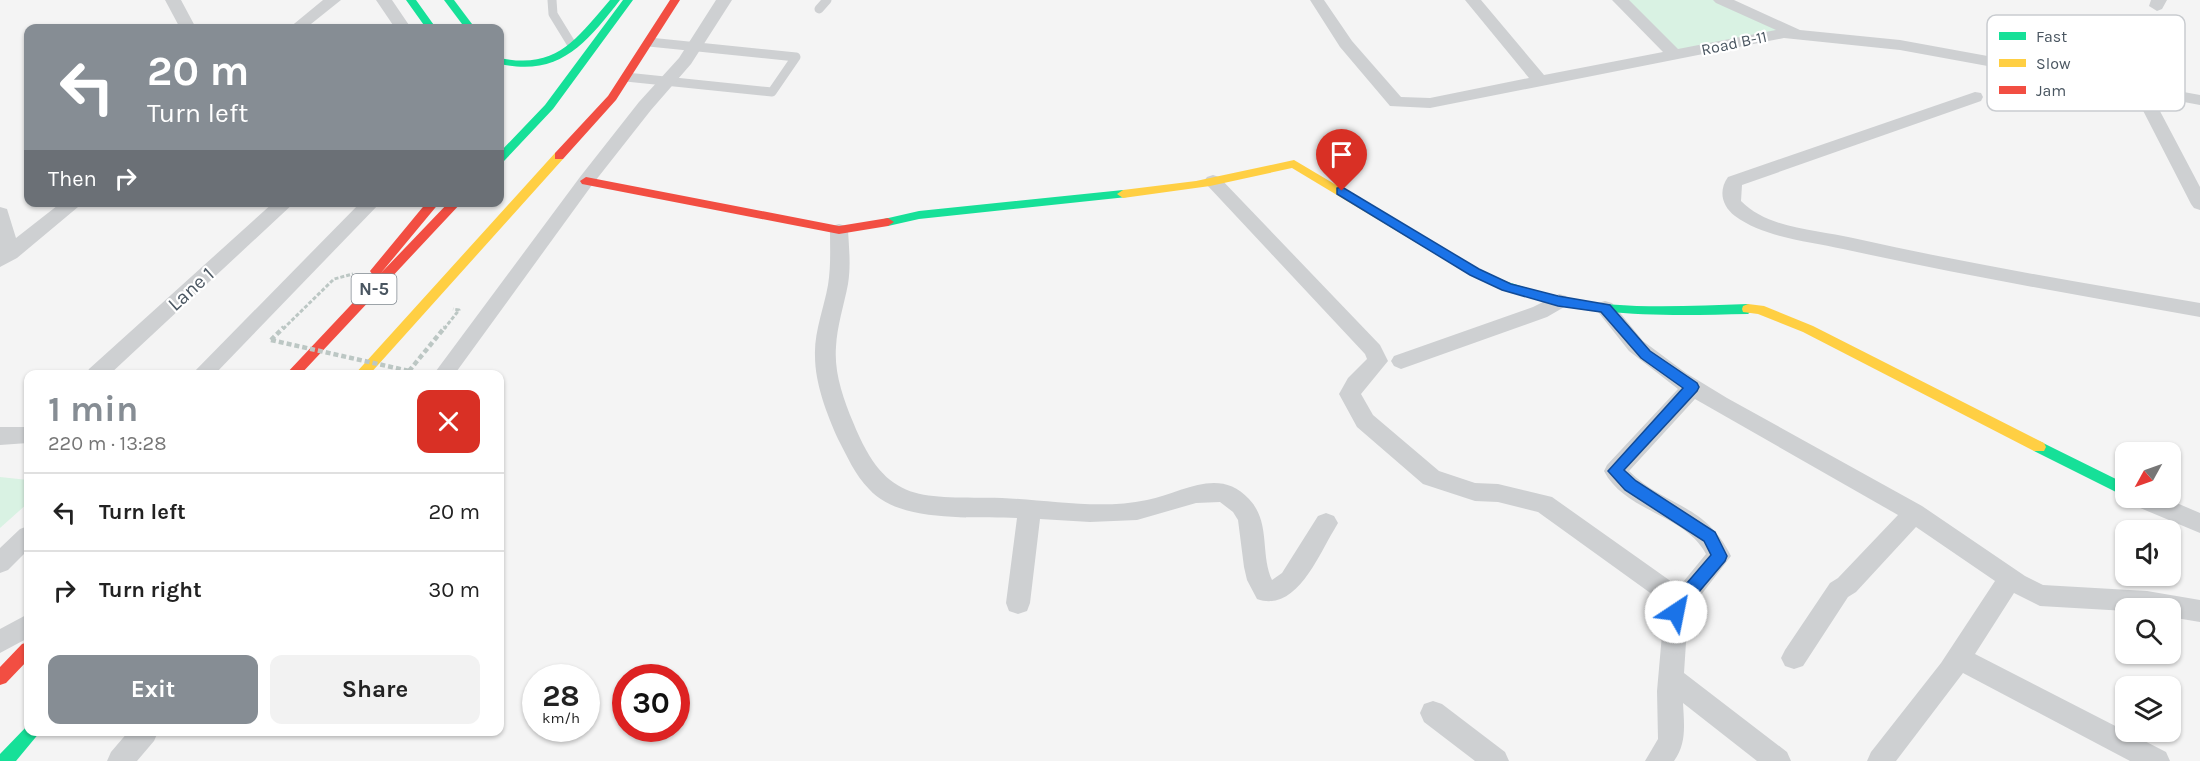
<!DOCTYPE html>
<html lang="en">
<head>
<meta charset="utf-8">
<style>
	body { margin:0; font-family:Karla,sans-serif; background:#f2f2f2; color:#222; height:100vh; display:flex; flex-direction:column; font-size:22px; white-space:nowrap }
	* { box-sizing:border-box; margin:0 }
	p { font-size:20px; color:#767676 }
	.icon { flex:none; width:33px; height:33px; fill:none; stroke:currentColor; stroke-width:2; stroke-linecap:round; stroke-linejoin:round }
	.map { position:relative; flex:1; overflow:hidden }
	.details { position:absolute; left:24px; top:370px; width:480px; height:366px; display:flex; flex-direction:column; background:#fff; border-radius:12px; box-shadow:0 2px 4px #0004 }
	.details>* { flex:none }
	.guide { position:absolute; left:24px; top:24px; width:480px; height:183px; border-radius:12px; box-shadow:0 2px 4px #0004; background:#868d94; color:#fff; overflow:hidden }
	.needle { width:39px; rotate:230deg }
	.tools { position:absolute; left:2115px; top:442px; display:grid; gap:12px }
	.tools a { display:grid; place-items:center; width:66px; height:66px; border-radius:12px; background:#fff; box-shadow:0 2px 4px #0004; font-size:30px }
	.speed { position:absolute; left:522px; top:664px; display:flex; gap:12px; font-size:30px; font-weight:700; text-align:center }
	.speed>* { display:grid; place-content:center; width:78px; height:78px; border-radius:50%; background:#fff; box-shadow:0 2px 4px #0004; line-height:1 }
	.speed small { font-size:15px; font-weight:400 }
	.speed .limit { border:9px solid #d22; background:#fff; color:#111 }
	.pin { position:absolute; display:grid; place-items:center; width:51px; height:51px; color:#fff; margin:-62px -26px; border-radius:50% 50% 50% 0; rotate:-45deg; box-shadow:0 0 6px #0007 }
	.pin .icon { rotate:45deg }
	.me { position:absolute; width:66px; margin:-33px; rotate:34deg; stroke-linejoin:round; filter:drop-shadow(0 0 4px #0008) }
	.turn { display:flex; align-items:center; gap:21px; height:126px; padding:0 24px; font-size:27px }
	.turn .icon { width:78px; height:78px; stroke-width:2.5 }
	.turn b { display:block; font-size:42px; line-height:51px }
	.then { display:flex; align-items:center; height:57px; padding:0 24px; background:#0003; gap:12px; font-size:22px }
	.round { display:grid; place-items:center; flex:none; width:63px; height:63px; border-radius:12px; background:#f2f2f2 }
	.head { display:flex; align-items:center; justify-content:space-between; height:102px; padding:0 24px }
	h1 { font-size:36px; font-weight:700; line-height:45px; color:#868d94 }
	.button { display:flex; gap:12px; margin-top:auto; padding:12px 24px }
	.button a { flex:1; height:69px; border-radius:12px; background:#868d94; color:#fff; font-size:24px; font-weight:700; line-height:69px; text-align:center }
	.button a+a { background:#f2f2f2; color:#222 }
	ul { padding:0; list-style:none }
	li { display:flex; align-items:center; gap:18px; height:78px; padding:0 24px; border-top:2px solid #e0e0e0 }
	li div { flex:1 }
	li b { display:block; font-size:22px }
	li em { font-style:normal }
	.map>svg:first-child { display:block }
	.green { fill:#d9f2e3 }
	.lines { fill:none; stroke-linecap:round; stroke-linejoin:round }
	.path-far1 { stroke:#bcc7c4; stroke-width:3; stroke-dasharray:4 2; stroke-linecap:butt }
	.path { stroke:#bcc7c4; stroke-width:4.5; stroke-dasharray:5 3; stroke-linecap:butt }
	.lane { stroke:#ced0d2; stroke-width:9 }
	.street { fill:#ced0d2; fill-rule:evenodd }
	.fast { fill:#16e098; fill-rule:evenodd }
	.slow { fill:#ffcf43; fill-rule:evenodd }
	.jam { fill:#f24e42; fill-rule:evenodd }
	.path-bridge { stroke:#bcc7c4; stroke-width:4.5; stroke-dasharray:5 3; stroke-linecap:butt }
	.route { fill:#1a73e8; stroke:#114b97; stroke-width:1.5 }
	.labels { text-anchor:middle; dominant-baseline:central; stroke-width:4.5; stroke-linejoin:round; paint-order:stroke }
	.far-street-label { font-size:16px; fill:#4a5661; stroke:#fff }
	.shield { fill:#fff; stroke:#808990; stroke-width:1.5 }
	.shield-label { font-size:18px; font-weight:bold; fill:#4a5661 }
	.street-label { font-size:20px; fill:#4a5661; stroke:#fff }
	.key { fill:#fff; stroke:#c9ccd0; stroke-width:1.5 }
	.key-label { font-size:16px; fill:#4a5661 }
</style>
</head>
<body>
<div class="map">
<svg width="2200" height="761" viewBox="0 0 2200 761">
	<rect width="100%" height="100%" fill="#f4f4f4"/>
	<path class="green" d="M1623,0H1716L1794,33L1678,53Z
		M0,477L28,480V503L0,528Z"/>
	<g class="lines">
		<path class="path-far1" d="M283,329L334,279L353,274
			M444,329L459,310L453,309"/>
		<path class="path" d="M271,340L284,327
			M409,371L445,327"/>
		<path class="lane" d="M552,0L553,14L572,45
			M819,9L827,0
			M626,77L772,92L796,57L649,42"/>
		<path class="street" d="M165,0H181L196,28H180Z
			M323,0H341L306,28H289Z
			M376,0H392L411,28H395Z
			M716,0H732L691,64L651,110L592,185L454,375H433L580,177L639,102L679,58Z
			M1310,0H1324L1352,41L1401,97L1430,98L1529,78L1465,0H1481L1544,75L1663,52L1612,0H1629L1678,49L1776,30L1716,3L1713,0H1734L1800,30L1900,40L2200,95V105L2152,96L2200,187V210L2194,208L2191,204L2134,93L1900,50L1784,38L1430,108L1390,106L1340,47Z
			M2151,0H2167L2162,9L2157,11L2149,6Z
			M1975,92L1981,93L1983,97L1981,101L1742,185L1741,201C1768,229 1818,230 1853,238C1968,264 2084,283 2200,303V317C2081,296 1962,275 1843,249C1808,241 1765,238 1735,216C1722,206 1718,191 1728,177Z
			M1213,175L1219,177L1380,345L1388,361L1361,394L1373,415L1439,471L1475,483L1498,484L1552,497L1679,587L1706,554C1685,514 1625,512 1604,471L1607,465L1678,389L1629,351L1595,308L1598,303L1605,301L1612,303L1643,341L1686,373L1727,398L1922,506L2025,576L2043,585L2147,591L2200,600V622L2170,617V609H2126V611L2040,606L2014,593L1975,654L2166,752L2170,761H2130L1963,673L1896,761H1867L1871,752L1941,663L1995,581L1916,527L1856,592L1848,597L1803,666L1794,669L1785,666L1781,658L1785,650L1830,583L1838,578L1898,515L1695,399L1629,471C1665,507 1705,503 1731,556L1688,612L1684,673L1787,752L1791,761H1757L1683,703C1684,724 1687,743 1674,761H1645L1658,739L1657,691L1664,612L1667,605L1538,512L1498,502L1475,501L1423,484L1357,427L1339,394L1348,378L1367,359L1365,354L1207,185L1204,181L1207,177Z
			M62,202H84L17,258L0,267V207L7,209L16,238Z
			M274,202H295L109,375H86L89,369Z
			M361,202H381L214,375H191Z
			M839,224L846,226L848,230C849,248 851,266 848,284C844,305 837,326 836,347C834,372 843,398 853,422C887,507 922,496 1002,498C1049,500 1100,510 1147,500C1182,493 1219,466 1249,499C1271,522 1260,554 1272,580L1282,573L1318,516L1326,513L1334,516L1338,523L1334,530C1318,556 1296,613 1257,599L1247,580L1244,567L1238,520L1233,512L1220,502L1196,503L1137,520L1090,522L1040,519L1030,603L1027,611L1018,614L1009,611L1006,603L1017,518C975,516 900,524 869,489C855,475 847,456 838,439C827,414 815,384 815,356C814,332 824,308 828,285C831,267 830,248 830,230L832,226Z
			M1559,294L1566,296L1569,301L1566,306L1547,317L1401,369L1394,366L1391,361L1394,356L1533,307Z
			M0,427H28V443L0,445Z
			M2130,498H2165L2200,513V533L2133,505Z
			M28,526V550L8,570L0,573V548L20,529Z
			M28,614V638L0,653V629Z
			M1433,701L1442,704L1505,752L1509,761H1475L1424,722L1420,713L1424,704Z
			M128,732H158L154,741L137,761H107L111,752Z"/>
		<path class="fast" d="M406,0H416L436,28H426Z
			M444,0H454L475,28H465Z
			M610,0H620C586,44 559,77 500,64V58C557,70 576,39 610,0Z
			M623,0H633L553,109L504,161H500V152L545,105Z
			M1123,190L1127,191L1129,194L1127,197L919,219L888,226L882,222L884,219L919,211Z
			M1504,281C1523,286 1542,294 1562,298C1623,310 1686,306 1748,304L1754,309L1748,314C1659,316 1584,318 1500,288L1498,285Z
			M2039,441L2126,484V497L2034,451L2032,447L2034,443Z
			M28,725V732H40L16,761H0V754Z"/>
		<path class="slow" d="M559,152L563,153V159L369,375H354L555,153Z
			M1294,160L1478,269L1508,282L1510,285L1504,289L1470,275L1292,168L1210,186L1123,198L1117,194L1123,190L1196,181Z
			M1748,304L1764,306L1813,326L2044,443L2046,447L2044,451H2034L1803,332L1758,314L1743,312L1742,309L1743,306Z"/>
		<path class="jam" d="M670,0H680L616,100L563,159H555V153L608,96Z
			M586,177L839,226L888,218L894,222L888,226L839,234L582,184L580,181Z
			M427,202H440L381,273L449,202H462L300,375H285L380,274H372L370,271Z
			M28,642V660L6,683L0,685V667L22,644Z"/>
		<path class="path-bridge" d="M271,340L409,371"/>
	</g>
	<path class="route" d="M1342,187L1479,269L1511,284L1558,296L1610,305L1650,351L1697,383L1699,387L1697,391L1624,470L1636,481L1715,532L1727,556L1725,561L1687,606L1682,617L1676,619L1670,617L1668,612L1675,597L1711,555L1704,541L1625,490L1608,471L1683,388L1641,358L1601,312L1558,306L1502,290L1470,275L1337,194V188Z"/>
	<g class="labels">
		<g class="far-street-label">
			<text transform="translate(1734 43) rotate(-12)">Road B-11</text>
		</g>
		<rect class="shield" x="351.5" y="274" width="45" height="30" rx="4.5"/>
		<g class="shield-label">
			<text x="374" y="289">N-5</text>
		</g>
		<g class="street-label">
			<text transform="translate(191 289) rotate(-42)">Lane 1</text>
		</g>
	</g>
	<rect x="1987" y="15" width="198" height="96" rx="9" class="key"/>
	<rect x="1999" y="32" width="27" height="8" fill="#16e098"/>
	<rect x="1999" y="59" width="27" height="8" fill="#ffcf43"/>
	<rect x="1999" y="86" width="27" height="8" fill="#f24e42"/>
	<g class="key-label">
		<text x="2036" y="42">Fast</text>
		<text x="2036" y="69">Slow</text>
		<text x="2036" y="96">Jam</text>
	</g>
</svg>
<div class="tools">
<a><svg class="needle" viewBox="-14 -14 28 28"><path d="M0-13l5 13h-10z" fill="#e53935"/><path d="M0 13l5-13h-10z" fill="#767676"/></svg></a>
<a><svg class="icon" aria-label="sound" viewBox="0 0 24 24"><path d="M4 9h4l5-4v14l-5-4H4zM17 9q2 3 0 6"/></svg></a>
<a><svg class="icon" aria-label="search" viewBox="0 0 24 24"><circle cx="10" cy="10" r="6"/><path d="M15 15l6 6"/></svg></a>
<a><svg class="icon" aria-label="layers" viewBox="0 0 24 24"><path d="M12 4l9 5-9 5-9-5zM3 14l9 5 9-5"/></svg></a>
</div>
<div class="speed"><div>28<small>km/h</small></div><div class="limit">30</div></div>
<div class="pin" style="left:1342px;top:191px;background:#d93025"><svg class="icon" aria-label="arrive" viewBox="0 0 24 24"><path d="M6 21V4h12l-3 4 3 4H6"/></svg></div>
<svg class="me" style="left:1676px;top:612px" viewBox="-20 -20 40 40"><circle r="19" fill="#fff"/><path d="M0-13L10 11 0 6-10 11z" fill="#1a73e8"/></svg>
<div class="guide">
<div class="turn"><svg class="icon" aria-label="left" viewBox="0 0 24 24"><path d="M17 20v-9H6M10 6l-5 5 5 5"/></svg><div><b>20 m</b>Turn left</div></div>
<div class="then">Then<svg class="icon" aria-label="right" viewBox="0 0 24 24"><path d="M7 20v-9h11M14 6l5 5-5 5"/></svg></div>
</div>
<section class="details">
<div class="head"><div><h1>1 min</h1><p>220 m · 13:28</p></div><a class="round" style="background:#d93025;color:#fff"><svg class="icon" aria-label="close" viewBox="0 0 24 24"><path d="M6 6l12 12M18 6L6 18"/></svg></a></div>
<ul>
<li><svg class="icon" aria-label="left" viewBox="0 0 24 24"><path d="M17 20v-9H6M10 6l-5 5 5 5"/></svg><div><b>Turn left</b></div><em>20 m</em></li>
<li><svg class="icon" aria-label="right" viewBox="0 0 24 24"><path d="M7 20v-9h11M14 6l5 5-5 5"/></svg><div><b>Turn right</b></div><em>30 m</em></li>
</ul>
<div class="button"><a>Exit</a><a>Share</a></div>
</section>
</div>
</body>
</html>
